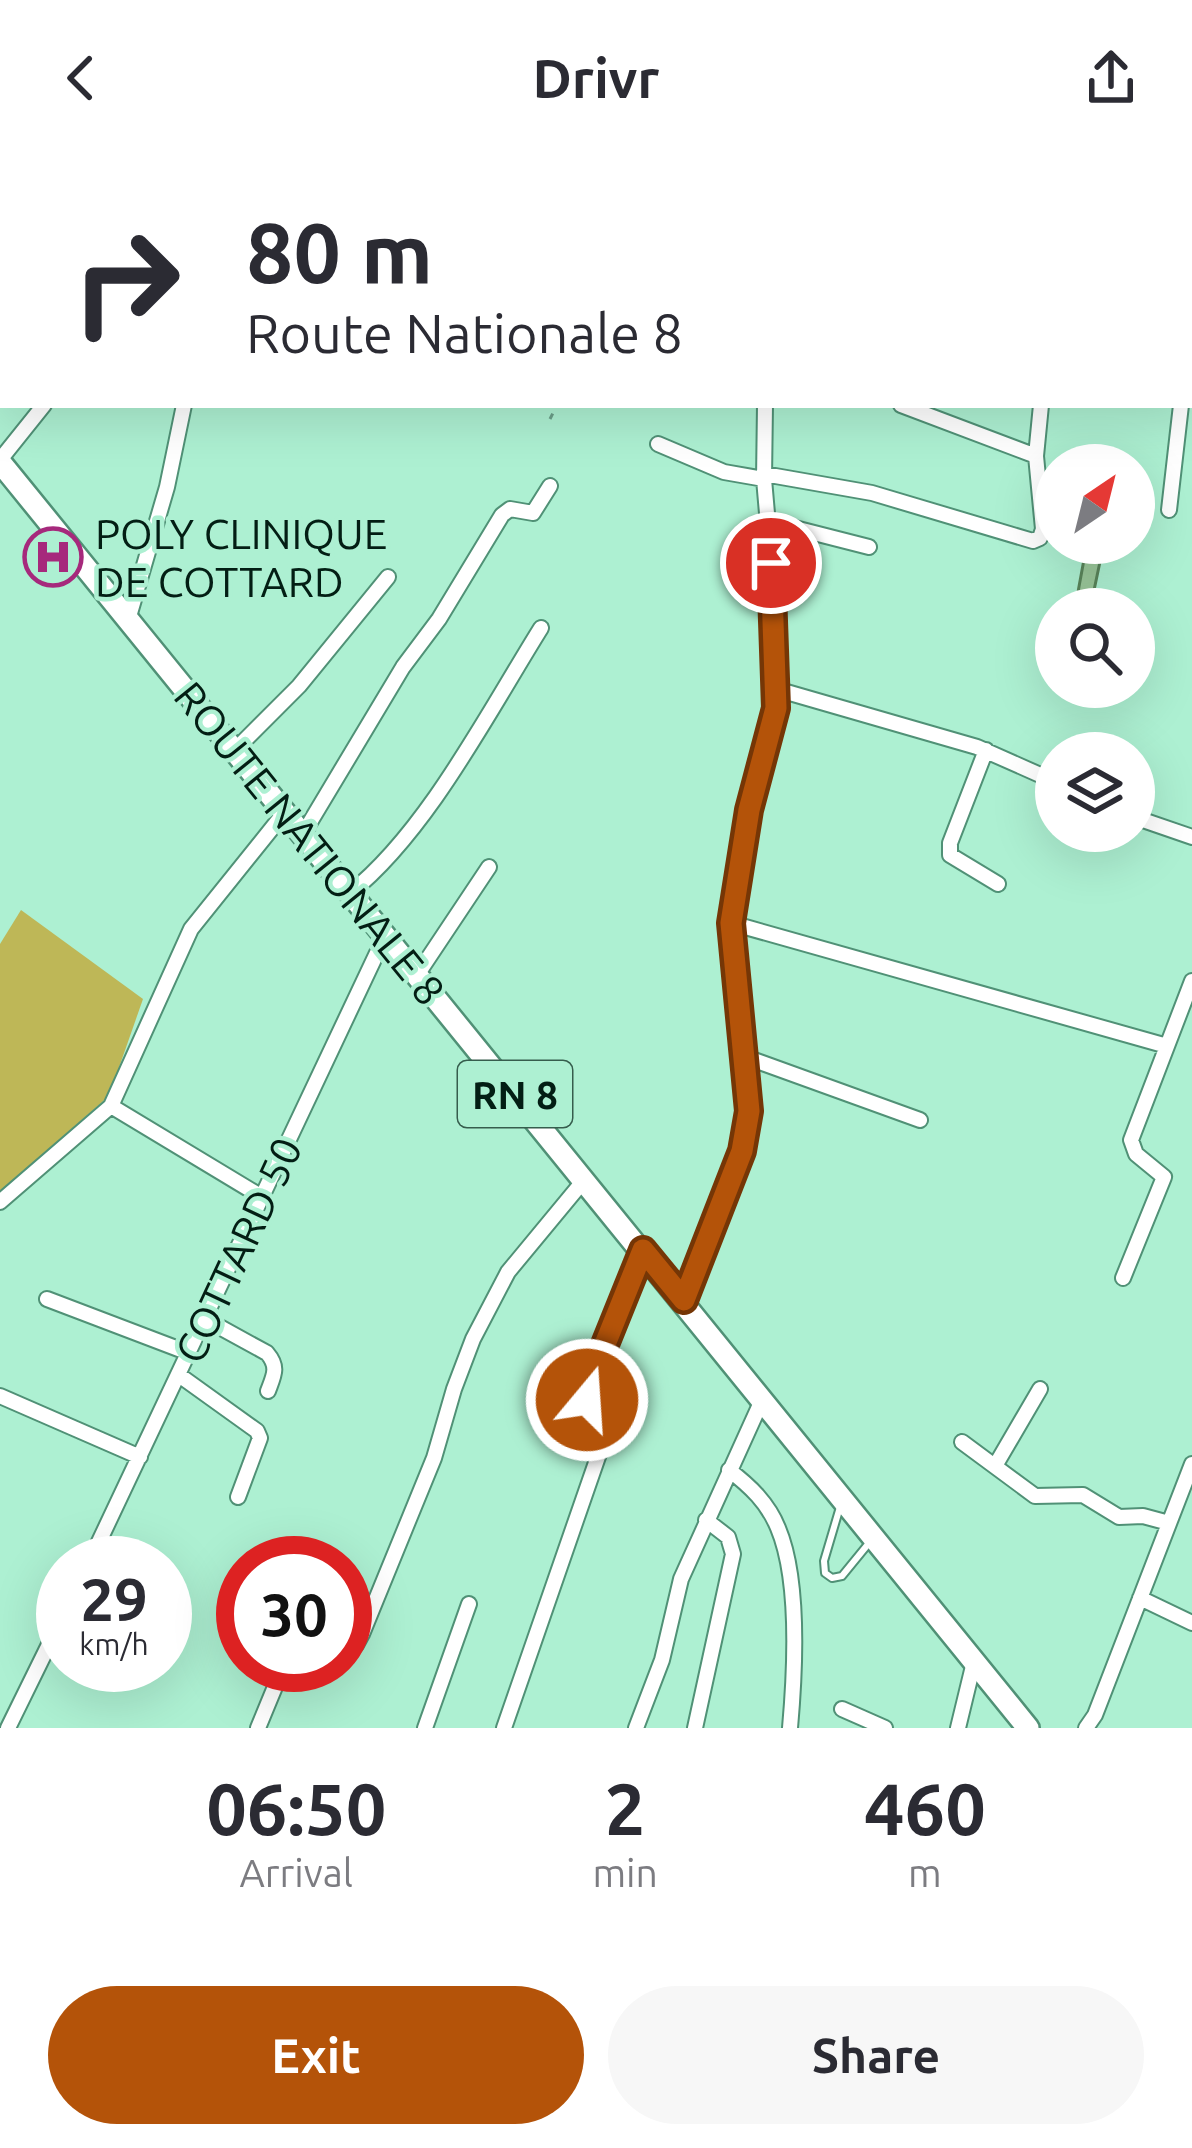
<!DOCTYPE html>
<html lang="en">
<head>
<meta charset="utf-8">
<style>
	body { margin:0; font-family:Ubuntu,sans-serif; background:#f7f7f7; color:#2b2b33; height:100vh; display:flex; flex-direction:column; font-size:45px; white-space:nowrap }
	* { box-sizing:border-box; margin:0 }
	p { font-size:39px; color:#7c7c81 }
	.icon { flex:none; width:66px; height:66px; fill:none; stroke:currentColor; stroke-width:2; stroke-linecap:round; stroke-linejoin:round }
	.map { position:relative; height:1572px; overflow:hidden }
	.drawer { display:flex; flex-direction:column; background:#fff; flex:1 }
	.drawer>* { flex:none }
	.banner { position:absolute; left:0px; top:0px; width:1194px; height:252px; box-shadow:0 12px 48px #0002; background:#fff; color:#2b2b33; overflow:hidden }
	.needle { width:78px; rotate:35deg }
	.buttons { position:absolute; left:1035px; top:288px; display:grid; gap:24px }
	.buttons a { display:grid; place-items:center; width:120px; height:120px; border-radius:50%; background:#fff; box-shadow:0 12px 48px #0002; font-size:60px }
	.speed { position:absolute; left:36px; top:1380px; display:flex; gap:24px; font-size:60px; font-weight:700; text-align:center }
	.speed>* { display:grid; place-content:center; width:156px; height:156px; border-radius:50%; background:#fff; box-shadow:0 12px 48px #0002; line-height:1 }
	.speed small { font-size:30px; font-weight:400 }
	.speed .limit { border:18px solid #d22; background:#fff; color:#111 }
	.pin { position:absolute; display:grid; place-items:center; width:102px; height:102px; color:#fff; margin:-51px; border:6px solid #fff; border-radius:50%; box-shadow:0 3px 12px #0007 }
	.me { position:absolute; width:132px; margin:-66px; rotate:18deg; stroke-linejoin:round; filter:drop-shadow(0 0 9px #0008) }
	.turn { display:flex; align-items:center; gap:42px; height:252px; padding:0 48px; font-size:54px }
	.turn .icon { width:156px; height:156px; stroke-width:2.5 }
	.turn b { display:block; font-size:84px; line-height:102px }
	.eta { display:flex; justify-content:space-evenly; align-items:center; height:204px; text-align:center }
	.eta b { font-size:72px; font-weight:700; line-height:84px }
	.primary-button { display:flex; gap:24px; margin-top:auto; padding:24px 48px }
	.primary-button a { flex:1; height:138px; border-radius:72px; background:#b45309; color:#fff; font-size:48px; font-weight:700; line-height:138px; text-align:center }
	.primary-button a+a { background:#f7f7f7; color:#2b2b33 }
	header { display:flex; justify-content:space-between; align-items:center; height:156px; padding:0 48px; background:#fff; font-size:54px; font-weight:700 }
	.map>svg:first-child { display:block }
	.green { fill:#beb757 }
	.building { fill:#9ac79a; stroke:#5a855b; stroke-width:3 }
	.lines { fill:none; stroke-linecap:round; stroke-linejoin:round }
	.service-casing { stroke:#509176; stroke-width:10 }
	.minor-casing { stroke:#509176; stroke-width:18 }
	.primary-casing { stroke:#509176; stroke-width:26 }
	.path { stroke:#6b9f89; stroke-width:3; stroke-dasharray:6 9; stroke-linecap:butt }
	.service { stroke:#fff; stroke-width:6 }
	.minor { stroke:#fff; stroke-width:14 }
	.primary { stroke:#fff; stroke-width:21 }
	.route-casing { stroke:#753606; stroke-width:30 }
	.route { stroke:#b45309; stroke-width:21 }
	.labels { text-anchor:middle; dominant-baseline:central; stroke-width:9; stroke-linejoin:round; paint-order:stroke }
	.shield { fill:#adf0d2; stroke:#365d4d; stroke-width:3 }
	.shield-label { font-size:39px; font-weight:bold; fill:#031e14 }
	.poi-label { font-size:42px; fill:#031e14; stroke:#adf0d2; text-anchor:start }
	.street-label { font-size:42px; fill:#031e14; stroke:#adf0d2 }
</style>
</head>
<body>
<header><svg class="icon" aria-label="back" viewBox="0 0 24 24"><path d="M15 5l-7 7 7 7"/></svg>Drivr<svg class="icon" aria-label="share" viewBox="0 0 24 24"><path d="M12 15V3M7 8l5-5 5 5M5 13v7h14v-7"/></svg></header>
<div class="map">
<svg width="1192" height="1572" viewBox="0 0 1192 1572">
	<rect width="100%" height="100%" fill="#adf0d2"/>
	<path class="green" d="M21,754L143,843L109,940L0,1036V788Z"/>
	<path class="building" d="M1085,398L1101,401L1093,439L1078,436Z"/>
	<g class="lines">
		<defs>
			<path id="service" d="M840,1351L824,1405L825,1417L832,1422L842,1420L869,1387"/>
			<path id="minor" d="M154,0L160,3
				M1179,0L1192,2
				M214,3L215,0
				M519,3L523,0
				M839,3L841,0
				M1082,3L1083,0
				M1191,159L1192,150
				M0,162L3,157
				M901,249L1036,300
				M658,288L724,316L764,323
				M0,304L44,249
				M764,318L872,337L1033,385L1040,382L1043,373L1036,300L1041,249
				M1169,354L1181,249
				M767,365L869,391
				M128,464L167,331L184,249
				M776,533L977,591L1056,626
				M235,594L299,530L388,421
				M986,594L950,687V699L998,728
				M1134,661L1192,681
				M303,678L403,511L439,463L502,359L510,353L533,357L550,330
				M350,737C427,676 489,555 541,472
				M731,767L1167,890
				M417,819L489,711
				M743,900L920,964
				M111,950L262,1041
				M0,1046L111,950L191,773L285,656
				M1123,1122L1164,1021L1136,998L1131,984L1192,825
				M47,1143L189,1197
				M684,1144L742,995L749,955L731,767L749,654L776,552L775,449L764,323L765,249
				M205,1163L267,1197C279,1211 274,1219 268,1235
				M179,1219L257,1275L260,1282L238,1341
				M0,1240L140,1301
				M962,1286L1035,1340L1083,1339L1119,1361L1143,1360L1169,1367
				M995,1310L1040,1233
				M729,1314C750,1330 768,1347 778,1372C800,1424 795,1516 790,1572
				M89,1407L385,780
				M1140,1442L1192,1467
				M345,1492L356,1489L362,1478L434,1302L454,1233L473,1183L508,1116L585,1023
				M842,1553L885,1572
				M8,1572L63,1460
				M258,1572L284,1509
				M425,1572L469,1448
				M504,1572L600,1295L587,1243L589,1227L643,1094
				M636,1572L662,1504L681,1423L763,1242
				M695,1572L733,1398L728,1381L706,1364
				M958,1572L974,1506
				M1086,1572L1095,1559L1192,1308"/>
			<path id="primary" d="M0,306L1028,1572"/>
		</defs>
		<use href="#service" class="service-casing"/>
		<use href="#minor" class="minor-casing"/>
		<use href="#primary" class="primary-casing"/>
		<path class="path" d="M643,3L645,0
			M550,263L557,249"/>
		<use href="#service" class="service"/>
		<use href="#minor" class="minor"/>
		<use href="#primary" class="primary"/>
	</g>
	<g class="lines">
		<defs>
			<path id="route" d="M587,1244L589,1228L643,1094L684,1144L742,995L749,955L731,767L749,654L776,552L771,407"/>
		</defs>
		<use href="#route" class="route-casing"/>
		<use href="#route" class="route"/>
	</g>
	<defs>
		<symbol id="hospital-ring" viewBox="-11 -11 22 22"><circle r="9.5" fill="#adf0d2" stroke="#a6297c" stroke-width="1.5"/><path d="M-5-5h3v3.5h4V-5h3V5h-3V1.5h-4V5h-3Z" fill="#a6297c"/></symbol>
	</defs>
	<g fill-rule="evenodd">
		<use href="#hospital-ring" x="20" y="368" width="66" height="66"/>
	</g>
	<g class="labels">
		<rect class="shield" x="458" y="905" width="114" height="66" rx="9"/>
		<g class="shield-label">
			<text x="515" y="938">RN 8</text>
		</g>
		<g class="poi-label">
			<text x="95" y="377">POLY CLINIQUE<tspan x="95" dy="48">DE COTTARD</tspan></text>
		</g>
		<g class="street-label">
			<text transform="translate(310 687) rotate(51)">ROUTE NATIONALE 8</text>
			<text transform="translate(238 1094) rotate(-65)">COTTARD 50</text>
		</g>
	</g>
</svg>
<div class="buttons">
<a><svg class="needle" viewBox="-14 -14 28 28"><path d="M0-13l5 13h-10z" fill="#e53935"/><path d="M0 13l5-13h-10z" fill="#7c7c81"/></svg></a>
<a><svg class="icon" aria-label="search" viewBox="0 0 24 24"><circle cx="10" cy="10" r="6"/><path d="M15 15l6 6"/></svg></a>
<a><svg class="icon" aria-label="layers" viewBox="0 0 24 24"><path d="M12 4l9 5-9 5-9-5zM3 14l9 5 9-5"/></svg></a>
</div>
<div class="speed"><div>29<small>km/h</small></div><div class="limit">30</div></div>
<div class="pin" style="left:771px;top:407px;background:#d93025"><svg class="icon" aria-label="arrive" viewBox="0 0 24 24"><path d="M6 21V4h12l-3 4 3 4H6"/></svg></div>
<svg class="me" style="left:587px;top:1244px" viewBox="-20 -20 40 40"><circle r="17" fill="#b45309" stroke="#fff" stroke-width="3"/><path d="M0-11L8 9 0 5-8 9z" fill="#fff"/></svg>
<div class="banner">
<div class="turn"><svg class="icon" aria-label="right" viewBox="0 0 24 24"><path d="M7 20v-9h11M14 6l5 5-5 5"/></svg><div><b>80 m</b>Route Nationale 8</div></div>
</div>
</div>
<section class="drawer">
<div class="eta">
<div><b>06:50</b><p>Arrival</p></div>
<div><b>2</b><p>min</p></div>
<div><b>460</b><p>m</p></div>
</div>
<div class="primary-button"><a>Exit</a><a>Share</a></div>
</section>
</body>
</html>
